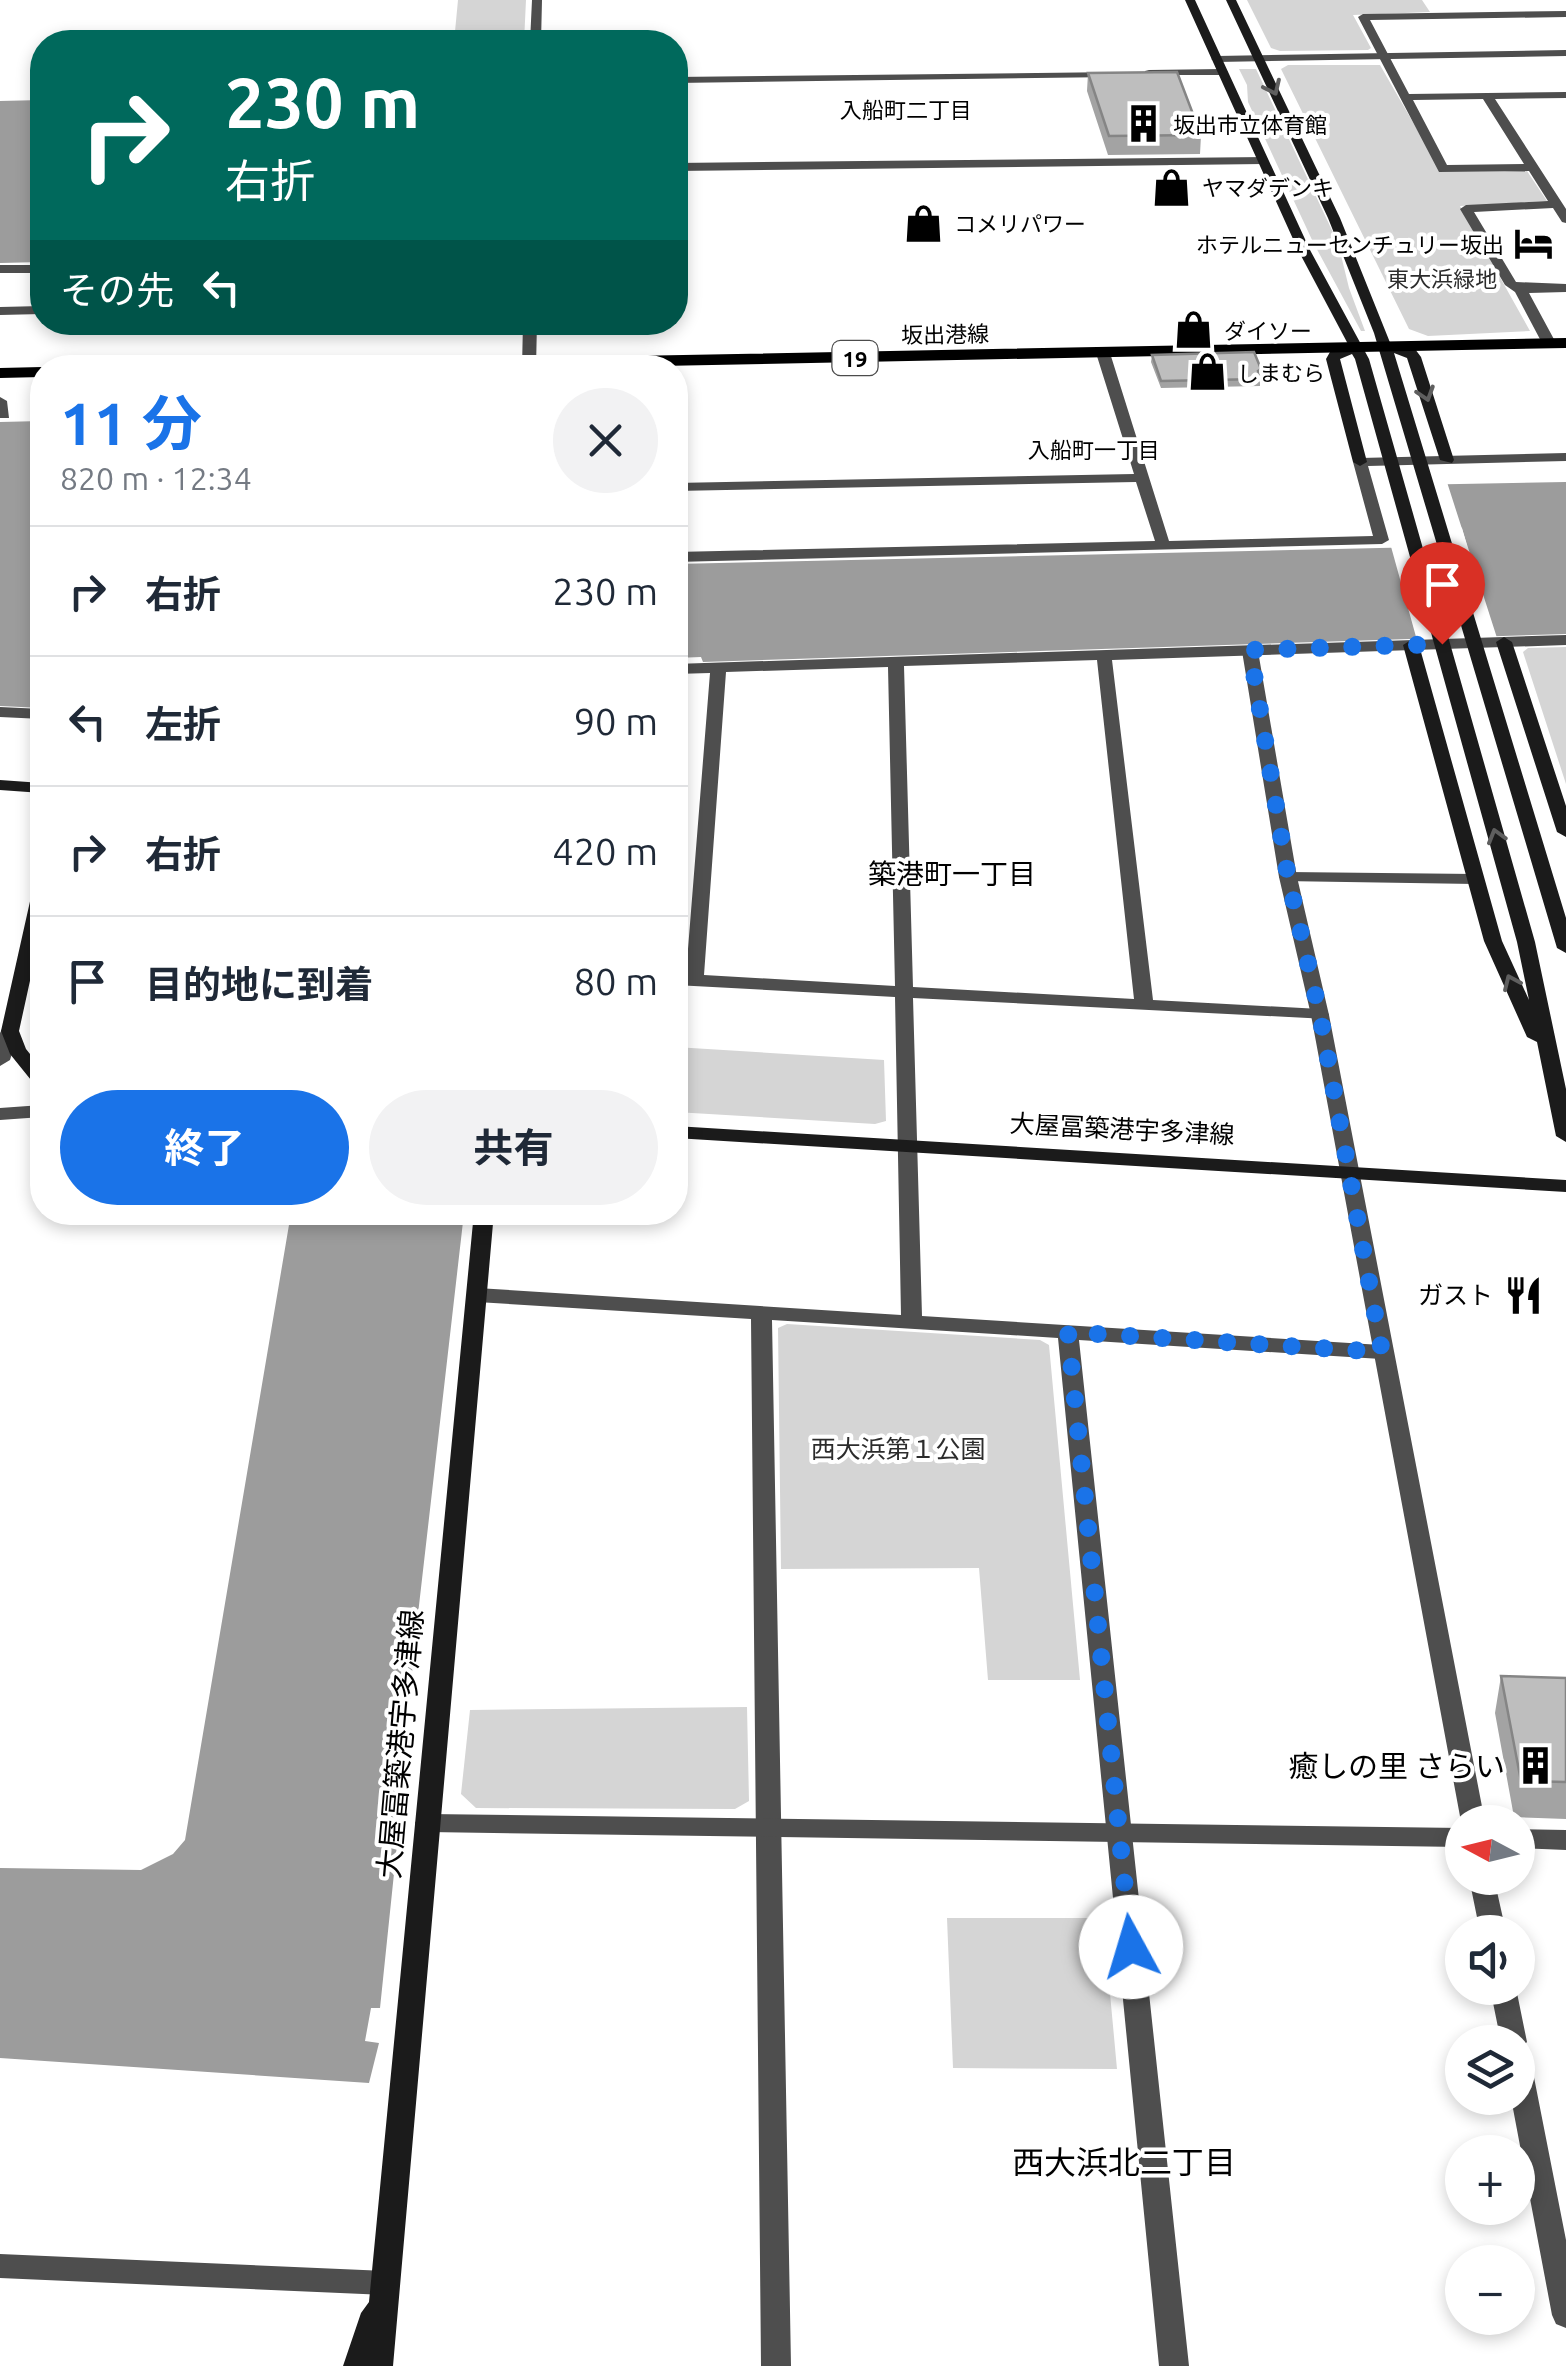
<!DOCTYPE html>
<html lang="ja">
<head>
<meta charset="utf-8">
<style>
	body { margin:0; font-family:Ubuntu,"Noto Sans JP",sans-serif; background:#f2f2f3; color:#1f2937; height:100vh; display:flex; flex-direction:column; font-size:38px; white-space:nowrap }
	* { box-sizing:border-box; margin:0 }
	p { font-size:32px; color:#747a83 }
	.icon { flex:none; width:55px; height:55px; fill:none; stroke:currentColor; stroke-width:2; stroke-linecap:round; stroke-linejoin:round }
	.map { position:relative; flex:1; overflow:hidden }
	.details { position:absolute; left:30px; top:355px; width:658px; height:870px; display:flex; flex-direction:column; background:#fff; border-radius:40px; box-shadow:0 5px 15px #0003 }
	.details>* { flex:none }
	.top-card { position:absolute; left:30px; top:30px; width:658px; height:305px; border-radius:40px; box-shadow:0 5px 15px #0003; background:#00695c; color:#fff; overflow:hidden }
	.needle { width:65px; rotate:277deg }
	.buttons { position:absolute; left:1445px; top:1805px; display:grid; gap:20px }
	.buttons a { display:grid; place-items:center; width:90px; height:90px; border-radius:50%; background:#fff; box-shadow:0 5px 15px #0003; font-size:50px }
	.pin { position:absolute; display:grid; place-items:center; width:85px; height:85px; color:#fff; margin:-102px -42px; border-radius:50% 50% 50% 0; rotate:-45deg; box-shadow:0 0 10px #0007 }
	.pin .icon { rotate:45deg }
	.me { position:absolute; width:110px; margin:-55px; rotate:354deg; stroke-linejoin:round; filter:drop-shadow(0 0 8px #0008) }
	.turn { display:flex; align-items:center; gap:35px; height:210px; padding:0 30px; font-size:45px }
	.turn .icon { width:130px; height:130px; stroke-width:2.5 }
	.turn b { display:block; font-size:70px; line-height:85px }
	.then { display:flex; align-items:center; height:95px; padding:0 30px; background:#0003; gap:20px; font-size:38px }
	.round { display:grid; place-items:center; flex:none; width:105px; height:105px; border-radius:52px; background:#f2f2f3 }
	.summary { display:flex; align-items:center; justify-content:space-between; height:170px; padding:0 30px }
	h1 { font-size:60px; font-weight:700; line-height:75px; color:#1a73e8 }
	.cta { display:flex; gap:20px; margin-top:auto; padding:20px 30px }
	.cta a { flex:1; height:115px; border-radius:60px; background:#1a73e8; color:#fff; font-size:40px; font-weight:700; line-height:115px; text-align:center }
	.cta a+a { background:#f2f2f3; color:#1f2937 }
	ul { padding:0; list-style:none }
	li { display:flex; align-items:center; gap:30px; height:130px; padding:0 30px; border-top:2px solid #e0e1e3 }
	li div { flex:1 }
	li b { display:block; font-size:38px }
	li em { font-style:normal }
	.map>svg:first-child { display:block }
	.green { fill:#d5d5d5 }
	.water { fill:#9c9c9c }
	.pier { fill:#fff }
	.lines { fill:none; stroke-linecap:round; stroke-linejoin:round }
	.minor { fill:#4e4e4e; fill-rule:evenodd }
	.tertiary { fill:#4e4e4e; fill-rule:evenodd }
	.secondary { fill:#1b1b1b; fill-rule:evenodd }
	.primary { fill:#000; fill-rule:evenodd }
	.wall { fill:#a3a3a3 }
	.building { fill:#bebebe; stroke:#858585; stroke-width:2.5 }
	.oneway { stroke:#5f5f5f }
	.route { stroke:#1a73e8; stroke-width:18; stroke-dasharray:0 32.4 }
	.labels { text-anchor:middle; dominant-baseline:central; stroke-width:8; stroke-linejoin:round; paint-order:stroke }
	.far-neighbourhood-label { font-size:22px; fill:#000; stroke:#fff }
	.far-poi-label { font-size:22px; fill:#000; stroke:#fff; text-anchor:start }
	.far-park-label { font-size:22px; fill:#2c2c2c; stroke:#fff }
	.far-street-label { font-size:22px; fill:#000; stroke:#fff }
	.shield { fill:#fff; stroke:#4c4c4c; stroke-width:2.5 }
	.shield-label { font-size:22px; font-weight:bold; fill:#000 }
	.street-label { font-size:25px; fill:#000; stroke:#fff }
	.poi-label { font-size:25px; fill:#000; stroke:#fff; text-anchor:end }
	.park-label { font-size:25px; fill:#2c2c2c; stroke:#fff }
	.neighbourhood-label { font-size:28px; fill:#000; stroke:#fff }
	.near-street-label { font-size:30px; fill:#000; stroke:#fff }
	.near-poi-label { font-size:30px; fill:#000; stroke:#fff; text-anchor:end }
	.near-neighbourhood-label { font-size:32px; fill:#000; stroke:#fff }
</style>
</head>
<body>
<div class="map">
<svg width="1566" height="2366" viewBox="0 0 1566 2366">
	<rect width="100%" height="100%" fill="#fff"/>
	<path class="green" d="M458,0H526L524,42H454Z
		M1247,0H1422L1430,12L1353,15L1371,48L1368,50L1280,51L1271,48Z
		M1288,65H1380L1441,171H1527L1547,201L1460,206L1530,331L1428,336L1409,329L1281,69Z
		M1239,69H1256L1338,243L1349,288L1365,331H1361L1313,242L1248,102L1247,85Z
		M1566,647V784L1523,652L1528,648Z
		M675,1047L884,1060L886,1121L875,1124L675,1112Z
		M787,1324L1040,1340L1049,1345L1080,1680H988L979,1568L781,1569L778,1328Z
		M747,1707L749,1801L735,1809L476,1808L461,1794L470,1710Z
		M947,1918H1103L1117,2069L953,2068Z"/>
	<path class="water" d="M42,100V262L0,263V101Z
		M42,421V708L0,706V422Z
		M1566,482V634L703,662L701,657L675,658V564L1467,546L1462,528L1406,485Z
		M291,1213H464L414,1649L405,1762L395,1764L393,1787H403L380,2008H371L365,2041L379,2043L369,2083L0,2058V1868L141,1870L173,1854L185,1840Z"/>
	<path class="pier" d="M1446,479L1498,641L1418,644L1390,543L1461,541L1458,533L1418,534L1402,481Z"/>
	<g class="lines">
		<path class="minor" d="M532,0H542L541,42H530Z
			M1566,11V17L1370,20L1409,94L1566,92V98L1495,99L1566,209V223L1562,222L1553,208L1474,212L1516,282L1566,284V292L1529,293L1556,343L1549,347L1542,343L1515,292L1505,285L1460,209L1466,205L1548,201L1529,171L1439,172L1358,17L1363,14ZM1483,99L1524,164L1447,165L1413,100Z
			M1149,70L1222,69L1228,72L1222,75H1145V71Z
			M1119,72L1121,74L1115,77L675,83V77Z
			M1267,157V163L1263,164L675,171V163Z
			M0,265H42V273H0Z
			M42,306V314L0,315V307Z
			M523,322H537L536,368H522Z
			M1103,349L1110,353L1169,541L1373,536L1353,462L1360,458L1566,453V461L1368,466L1389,540L1382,544L675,562V552L1155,541L1136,482L675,491V483L1134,474L1096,353Z
			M0,397L7,401L9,418H0Z
			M1566,635V645L1112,660L1153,1000L1320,1009L1327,1011L1329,1015L1327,1019L913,998L922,1316L1381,1345L1392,1352L1381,1359L1079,1340L1189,2366H1159L1058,1338L772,1320L791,2366H761L751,1319L477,1302L467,1295L477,1288L901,1315L895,997L675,985V973L686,974L710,673L675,674V664ZM1097,660L1134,999L913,987L904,666ZM888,667L895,986L704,975L726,672Z
			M0,707L42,709V719L0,717Z
			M1288,872L1475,874L1484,879L1475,884L1282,881L1279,877L1282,873Z
			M10,1025L19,1031L10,1060L0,1066V1033L3,1027Z
			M42,1105V1117L0,1120V1108Z
			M0,2254L386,2271L396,2274L400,2283L396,2292L386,2295L0,2278Z"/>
		<path class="tertiary" d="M1566,50V56L1217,62L1211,59L1217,56Z
			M1250,646L1258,651L1297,877L1329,1015L1485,1822H1462V1827L1311,1015L1279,877L1242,651Z
			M428,1814L1462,1828V1847L428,1832L419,1830L415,1823L419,1816Z
			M1518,1829L1566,1830V1850L1518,1848Z
			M1469,1878H1494L1506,1932H1480Z
			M1490,1988H1516L1527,2042L1518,2051L1528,2054L1531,2062L1566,2240V2328L1556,2324L1552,2315L1511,2098H1518V2042H1501Z"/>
		<path class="secondary" d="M1185,0H1195L1310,250L1369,359L1535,942L1566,1089V1142L1556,1136L1537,1042L1527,1037L1484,941L1403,645L1411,640L1419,645L1502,941L1529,1000L1517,942L1355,359L1352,354L1340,359L1367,462L1360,466L1353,462L1326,359L1330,352L1349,346L1298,250Z
			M1226,0H1236L1340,218L1391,345L1415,349L1421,357L1454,460L1452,463L1440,460L1407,358L1394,353L1566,918V953L1557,948L1374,333L1328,218Z
			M1504,637L1512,642L1566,806V837L1557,832L1496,642Z
			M0,780L42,783V793L0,790Z
			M42,883V926L19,1031L26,1049L42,1069V1087L35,1085L10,1054L1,1031L33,888Z
			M675,1126L1566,1180V1192L675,1138Z
			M474,1212H494L393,2366H343L361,2313L369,2302Z"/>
		<path class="primary" d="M1566,338V348L556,368H257L265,363Z
			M42,367V377L0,378V368Z"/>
	</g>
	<path class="wall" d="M1088,73L1201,135L1200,154L1108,155L1087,91Z
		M1152,355L1260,376V386L1161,388L1151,362Z
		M1501,1676L1566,1678V1819L1514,1817L1495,1713Z"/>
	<path class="building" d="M1177,72L1201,135L1109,136L1088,73Z
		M1254,352L1261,369L1258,371L1261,379L1161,381L1152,355Z
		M1501,1676L1566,1678V1782L1521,1781Z"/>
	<defs><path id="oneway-chevron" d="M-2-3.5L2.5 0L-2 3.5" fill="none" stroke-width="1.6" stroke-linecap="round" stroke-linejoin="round" transform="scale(2.5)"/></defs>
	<g class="oneway">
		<use href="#oneway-chevron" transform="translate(1273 88) rotate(65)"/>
		<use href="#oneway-chevron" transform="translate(1426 394) rotate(72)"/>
		<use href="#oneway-chevron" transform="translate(1496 836) rotate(-106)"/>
		<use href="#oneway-chevron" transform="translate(1511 982) rotate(-114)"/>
	</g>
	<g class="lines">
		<path class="route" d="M1131,1947L1068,1332L1382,1352L1320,1015L1288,877L1250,650L1442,644"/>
	</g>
	<defs>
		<symbol id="building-bare" viewBox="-9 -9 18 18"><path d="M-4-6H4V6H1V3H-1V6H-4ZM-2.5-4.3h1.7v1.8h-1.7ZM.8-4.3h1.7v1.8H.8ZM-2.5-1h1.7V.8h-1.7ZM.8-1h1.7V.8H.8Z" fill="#000" stroke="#fff" stroke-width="2.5" paint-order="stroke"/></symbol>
		<symbol id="shop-bare" viewBox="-9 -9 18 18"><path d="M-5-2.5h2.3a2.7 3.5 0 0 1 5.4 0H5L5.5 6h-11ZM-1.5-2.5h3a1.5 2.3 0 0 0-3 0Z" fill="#000" stroke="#fff" stroke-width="2.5" paint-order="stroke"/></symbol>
		<symbol id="hotel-bare" viewBox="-9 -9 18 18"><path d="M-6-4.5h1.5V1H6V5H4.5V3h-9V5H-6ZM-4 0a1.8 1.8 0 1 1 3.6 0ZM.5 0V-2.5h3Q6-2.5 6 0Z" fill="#000" stroke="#fff" stroke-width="2.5" paint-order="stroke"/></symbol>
		<symbol id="restaurant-bare" viewBox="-9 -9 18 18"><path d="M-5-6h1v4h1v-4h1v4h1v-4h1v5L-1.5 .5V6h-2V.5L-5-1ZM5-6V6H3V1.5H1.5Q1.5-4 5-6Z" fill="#000" stroke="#fff" stroke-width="2.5" paint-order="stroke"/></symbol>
	</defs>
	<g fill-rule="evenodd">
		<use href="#building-bare" x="1116" y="96" width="55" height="55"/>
		<use href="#shop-bare" x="1144" y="160" width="55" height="55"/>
		<use href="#shop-bare" x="896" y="196" width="55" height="55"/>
		<use href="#hotel-bare" x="1506" y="216" width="55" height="55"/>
		<use href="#shop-bare" x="1166" y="302" width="55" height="55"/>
		<use href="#shop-bare" x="1180" y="344" width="55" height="55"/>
		<use href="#restaurant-bare" x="1496" y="1268" width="55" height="55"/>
		<use href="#building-bare" x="1508" y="1738" width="55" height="55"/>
	</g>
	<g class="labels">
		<g class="far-neighbourhood-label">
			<text x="906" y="109">入船町二丁目</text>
			<text x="1094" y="449">入船町一丁目</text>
		</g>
		<g class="far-poi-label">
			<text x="1173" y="124">坂出市立体育館</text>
			<text x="1202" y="187">ヤマダデンキ</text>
			<text x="954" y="223">コメリパワー</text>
			<text x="1504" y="244" text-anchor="end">ホテルニューセンチュリー坂出</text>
			<text x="1224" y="330">ダイソー</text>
			<text x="1237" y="372">しまむら</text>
		</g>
		<g class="far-park-label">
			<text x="1442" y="278">東大浜緑地</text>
		</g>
		<g class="far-street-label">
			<text transform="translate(945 334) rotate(-1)">坂出港線</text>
		</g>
		<rect class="shield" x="832.5" y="341" width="45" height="34" rx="8"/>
		<g class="shield-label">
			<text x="855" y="358">19</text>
		</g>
		<g class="street-label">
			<text transform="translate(1122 1129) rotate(3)">大屋冨築港宇多津線</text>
		</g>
		<g class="poi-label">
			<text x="1493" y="1295">ガスト</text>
		</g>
		<g class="park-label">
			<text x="898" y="1449">西大浜第１公園</text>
		</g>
		<g class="neighbourhood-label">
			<text x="952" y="873">築港町一丁目</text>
		</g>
		<g class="near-street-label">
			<text transform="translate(400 1744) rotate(-85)">大屋冨築港宇多津線</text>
		</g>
		<g class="near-poi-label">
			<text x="1505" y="1766">癒しの里 さらい</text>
		</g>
		<g class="near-neighbourhood-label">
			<text x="1124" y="2162">西大浜北二丁目</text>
		</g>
	</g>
</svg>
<div class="buttons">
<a><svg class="needle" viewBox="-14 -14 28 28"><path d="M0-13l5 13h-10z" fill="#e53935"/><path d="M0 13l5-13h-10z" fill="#747a83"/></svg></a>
<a><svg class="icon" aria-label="sound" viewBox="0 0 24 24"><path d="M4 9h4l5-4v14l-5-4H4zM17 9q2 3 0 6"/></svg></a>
<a><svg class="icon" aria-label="layers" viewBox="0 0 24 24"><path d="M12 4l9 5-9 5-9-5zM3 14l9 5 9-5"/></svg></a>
<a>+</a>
<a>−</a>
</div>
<div class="pin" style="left:1442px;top:644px;background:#d93025"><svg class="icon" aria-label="arrive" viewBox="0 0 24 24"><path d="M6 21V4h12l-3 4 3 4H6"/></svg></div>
<svg class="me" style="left:1131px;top:1947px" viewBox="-20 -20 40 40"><circle r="19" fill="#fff"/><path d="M0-13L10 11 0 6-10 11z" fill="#1a73e8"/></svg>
<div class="top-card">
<div class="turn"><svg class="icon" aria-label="right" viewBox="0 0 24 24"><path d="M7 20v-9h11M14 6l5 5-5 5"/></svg><div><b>230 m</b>右折</div></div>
<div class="then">その先<svg class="icon" aria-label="left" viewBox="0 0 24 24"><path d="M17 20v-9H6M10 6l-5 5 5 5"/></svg></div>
</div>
<section class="details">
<div class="summary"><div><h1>11 分</h1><p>820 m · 12:34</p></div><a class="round"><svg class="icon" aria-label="close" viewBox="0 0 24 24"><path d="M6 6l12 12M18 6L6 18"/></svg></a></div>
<ul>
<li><svg class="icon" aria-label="right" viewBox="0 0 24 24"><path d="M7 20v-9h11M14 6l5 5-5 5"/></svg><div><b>右折</b></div><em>230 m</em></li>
<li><svg class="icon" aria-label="left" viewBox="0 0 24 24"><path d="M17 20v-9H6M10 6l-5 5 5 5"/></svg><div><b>左折</b></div><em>90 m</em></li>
<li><svg class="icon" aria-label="right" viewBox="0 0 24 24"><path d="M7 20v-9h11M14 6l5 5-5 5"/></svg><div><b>右折</b></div><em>420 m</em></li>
<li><svg class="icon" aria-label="arrive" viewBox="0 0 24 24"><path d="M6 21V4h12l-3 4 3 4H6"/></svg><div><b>目的地に到着</b></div><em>80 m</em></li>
</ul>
<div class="cta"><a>終了</a><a>共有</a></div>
</section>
</div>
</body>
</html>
